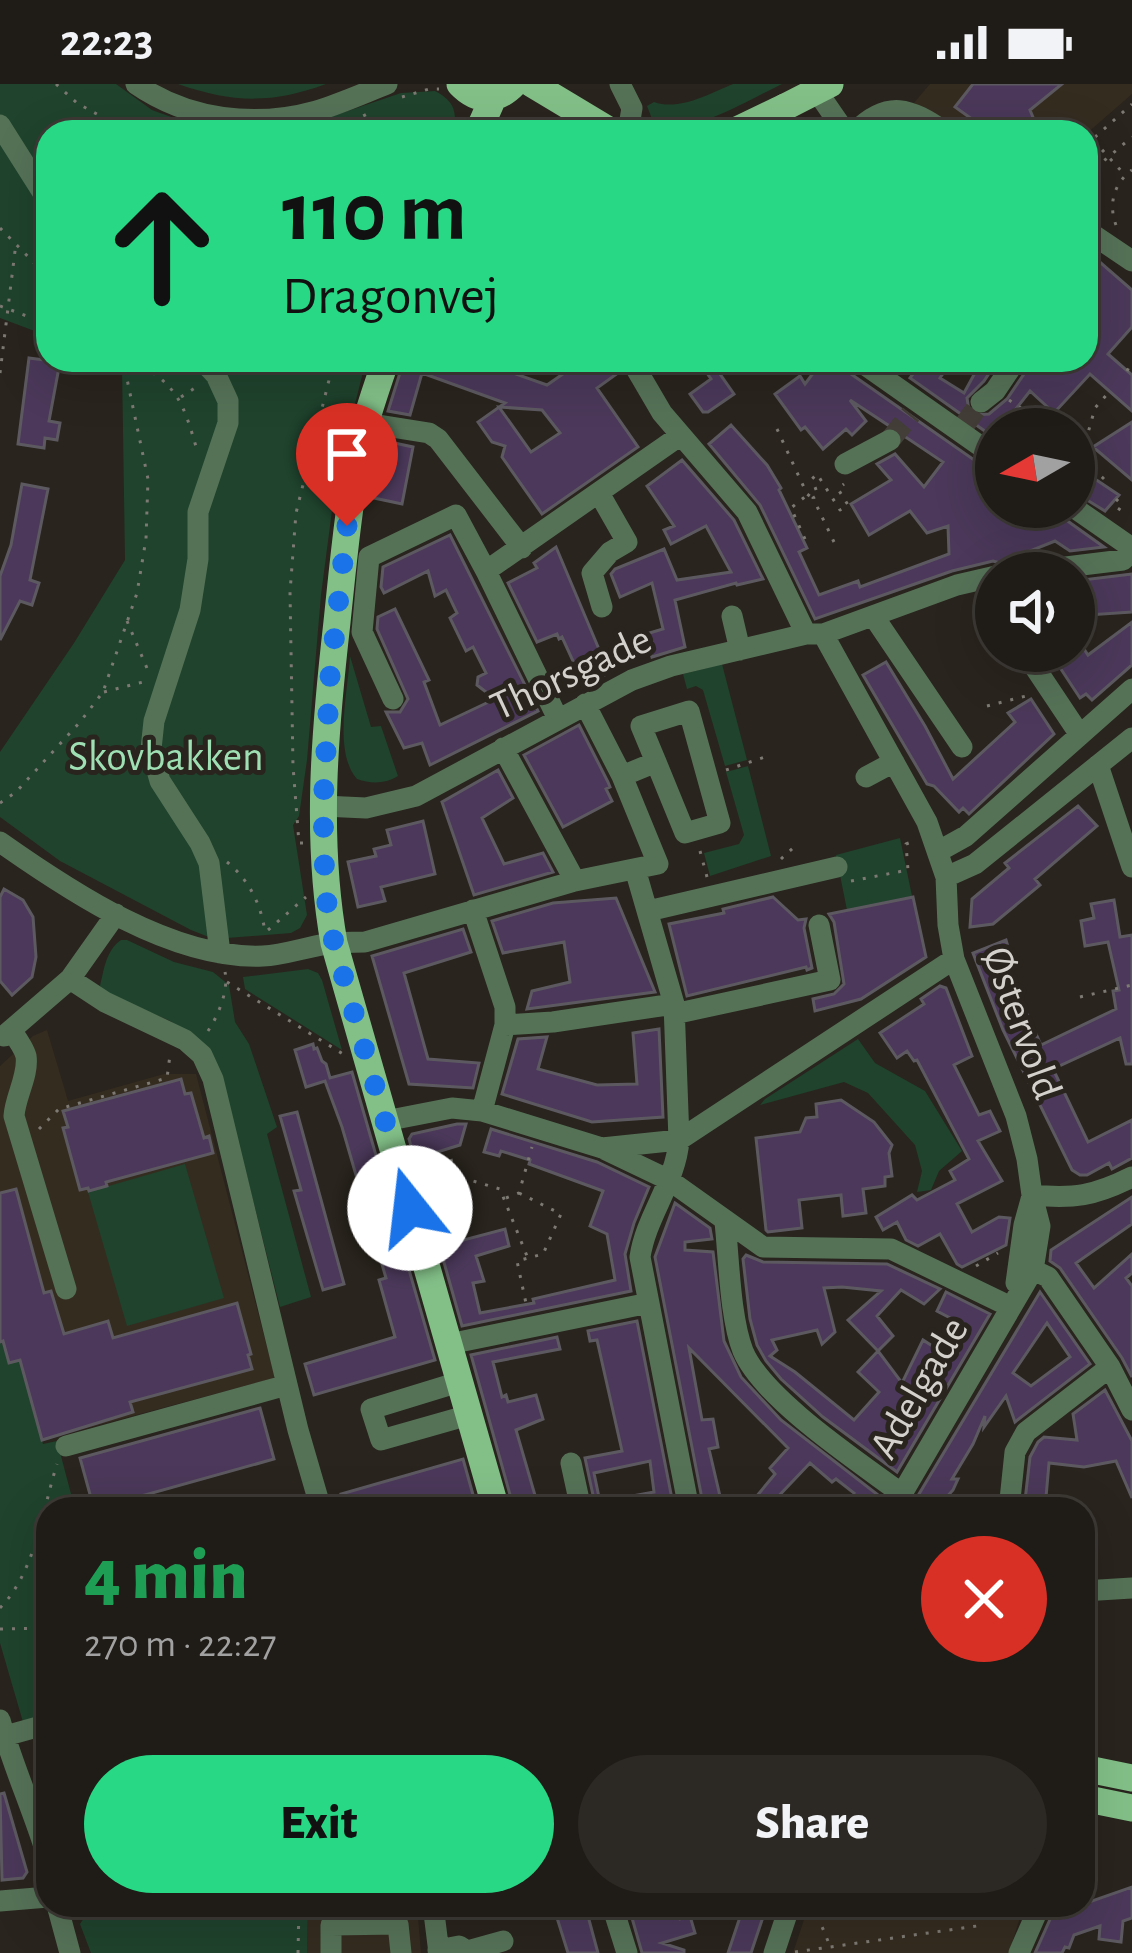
<!DOCTYPE html>
<html lang="en">
<head>
<meta charset="utf-8">
<style>
	body { margin:0; font-family:"Alegreya Sans",sans-serif; background:#2c2823; color:#f1f3f6; height:100vh; display:flex; flex-direction:column; font-size:45px; white-space:nowrap }
	* { box-sizing:border-box; margin:0 }
	p { font-size:39px; color:#a1a1a1 }
	.icon { flex:none; width:66px; height:66px; fill:none; stroke:currentColor; stroke-width:2; stroke-linecap:round; stroke-linejoin:round }
	.map { position:relative; flex:1; overflow:hidden }
	.details { position:absolute; left:36px; top:1413px; width:1059px; height:420px; display:flex; flex-direction:column; background:#1f1b16; border-radius:36px; box-shadow:0 12px 48px #0002,0 0 0 3px #3c3935 }
	.details>* { flex:none }
	.guide { position:absolute; left:36px; top:36px; width:1062px; height:252px; border-radius:36px; box-shadow:0 12px 48px #0002,0 0 0 3px #3c3935; background:#28d885; color:#111; overflow:hidden }
	.needle { width:78px; rotate:261deg }
	.tools { position:absolute; left:975px; top:324px; display:grid; gap:24px }
	.tools a { display:grid; place-items:center; width:120px; height:120px; border-radius:50%; background:#1f1b16; box-shadow:0 12px 48px #0002,0 0 0 3px #3c3935; font-size:60px }
	.pin { position:absolute; display:grid; place-items:center; width:102px; height:102px; color:#fff; margin:-123px -51px; border-radius:50% 50% 50% 0; rotate:-45deg; box-shadow:0 0 12px #0007 }
	.pin .icon { rotate:45deg }
	.me { position:absolute; width:132px; margin:-66px; rotate:344deg; stroke-linejoin:round; filter:drop-shadow(0 0 9px #0008) }
	.turn { display:flex; align-items:center; gap:42px; height:252px; padding:0 48px; font-size:54px }
	.turn .icon { width:156px; height:156px; stroke-width:2.5 }
	.turn b { display:block; font-size:84px; line-height:102px }
	.round { display:grid; place-items:center; flex:none; width:126px; height:126px; border-radius:63px; background:#2c2823 }
	.head { display:flex; align-items:center; justify-content:space-between; height:204px; padding:0 48px }
	h1 { font-size:72px; font-weight:800; line-height:90px; color:#1e9e55 }
	.action { display:flex; gap:24px; margin-top:auto; padding:24px 48px }
	.action a { flex:1; height:138px; border-radius:72px; background:#28d885; color:#111; font-size:48px; font-weight:800; line-height:138px; text-align:center }
	.action a+a { background:#2c2823; color:#f1f3f6 }
	.status { display:flex; justify-content:space-between; align-items:center; height:84px; padding:0 60px; background:#1f1b16; direction:ltr }
	.status svg { height:33px; fill:currentColor }
	.map>svg:first-child { display:block }
	.built { fill:#352c20 }
	.green { fill:#1f432d }
	.building { fill:#4b385a; stroke:#5d5961; stroke-width:3; fill-rule:evenodd }
	.lines { fill:none; stroke-linecap:round; stroke-linejoin:round }
	.minor-tunnel { stroke:#433e37; stroke-width:21; stroke-dasharray:21 10; stroke-linecap:butt }
	.path { stroke:#7d7973; stroke-width:3; stroke-dasharray:3 9; stroke-linecap:butt }
	.minor { stroke:#557257; stroke-width:21 }
	.major { stroke:#83c088; stroke-width:27 }
	.major-bridge { stroke:#83c088; stroke-width:27 }
	.route { stroke:#1a73e8; stroke-width:21; stroke-dasharray:0 37.8 }
	.labels { text-anchor:middle; dominant-baseline:central; stroke-width:10; stroke-linejoin:round; paint-order:stroke }
	.street-label { font-size:42px; fill:#d4d1cc; stroke:#29241d }
	.park-label { font-size:42px; fill:#9edfb3; stroke:#29241d }
</style>
</head>
<body>
<div class="status"><b>22:23</b><svg viewBox="0 0 49 12"><path d="M0 12V9h3v3zM5 12V6h3v6zM10 12V3h3v9zM15 12V0h3v12zM26 1h20v11H26zM47 4h2v5h-2z"/></svg></div>
<div class="map">
<svg width="1132" height="1869" viewBox="0 0 1132 1869">
	<rect width="100%" height="100%" fill="#29241d"/>
	<path class="built" d="M930,0H1132V10L1086,50V48H957L914,19Z
		M47,946L68,1017L164,990H196L275,1294L42,1356L20,1277L9,1279L0,1254V982L33,952Z
		M308,1821H417L421,1869H307Z
		M809,1821H978L1021,1830L1009,1869H793Z"/>
	<path class="green" d="M0,0H116L152,26L196,42L228,48H48V252L0,234Z
		M178,0H326C272,20 232,19 178,0Z
		M733,0H782C743,19 700,46 656,45L647,22L654,18C679,27 709,10 733,0Z
		M435,7C453,16 459,28 452,48H286L401,9Z
		M108,276H366L336,396L321,511L307,676L299,732L293,741L307,831L300,844L291,849L214,855L191,846L60,777L0,733V668L74,559L125,476L122,283Z
		M350,572L371,643L381,642L398,692C385,700 371,700 357,695C333,668 348,607 350,572Z
		M722,580L747,676L725,682L703,606L696,602L687,605L683,590Z
		M748,682L771,772L710,792L704,769L739,760L744,751L726,688Z
		M900,754L912,812L847,826L836,771Z
		M121,856H127L174,878L213,888L229,901L235,938L249,960L277,1043L267,1050L311,1213L280,1223L222,994L196,954L170,937L107,909L100,902C104,886 106,866 121,856Z
		M308,885L318,889L322,896L342,966L245,905L243,893Z
		M858,955L875,979L925,1007L962,1067L939,1087L931,1106L917,1108L922,1087L915,1061L868,1009L844,998L760,1021L765,1015Z
		M185,1080L224,1214L127,1242L88,1108Z
		M0,1254L9,1278L20,1276L43,1360L57,1357L75,1425H48V1446L43,1448L48,1467V1631L23,1638L0,1559Z
		M262,1821H308L307,1869H91L80,1840L84,1834Z"/>
	<path class="building" d="M973,0H1062L1030,26L1039,48H990L955,23Z
		M1086,166L1132,206V243L1108,270L1132,291V327L1090,290L1054,329L1030,307L1008,335L1023,345H996V355L910,294L913,290L888,276H952L940,294L964,309L976,287L963,276H998L984,297L967,314L969,326L974,331L989,330L1007,315L1028,284L1031,276H1086Z
		M29,274L60,278L49,337L60,339L57,356L45,354L44,364L18,360Z
		M404,276H476L547,301L583,276H609L618,289L597,304L638,363L542,430L502,373L505,362L492,358L478,338L505,319L422,289L410,331L388,327ZM499,323L542,326L560,349L531,368Z
		M698,276H740L720,290L734,310L708,328H703L690,310L711,295Z
		M823,276H831L987,385L996,388V423H1048L1104,463L1070,467L1055,457L1010,475L1004,480L993,477L952,487L815,535L760,421L709,360L731,341L767,381L781,404L779,406L807,464L799,468L819,511L858,497L860,503L949,470L948,442L927,449L910,427L869,451L851,420L891,396L877,380L895,370L924,403L943,378L904,352L899,344L888,341L850,316L866,337L852,351L846,345L823,365L805,343L801,346L775,310L800,292L805,300Z
		M1132,338V396L1093,363Z
		M385,357L413,363L402,420L374,414Z
		M682,376L734,436L763,495L737,501L736,499L675,516L685,563L652,573L646,550L663,545L652,499L620,513L611,490L615,485L664,465L677,496L731,488L706,442L671,460L664,446L674,442L647,402Z
		M1074,381L1119,411L1105,427L1074,408Z
		M22,400L48,405L30,496L39,499L32,521L20,517L0,556V492L11,461Z
		M450,451L538,627L430,681L422,659L404,664L386,628H400L408,615L377,545L378,533L395,525L429,596L424,598L440,641L495,615L477,601L478,593L486,589L473,563L466,567L450,534L457,529L446,506L435,512L428,487L384,509L381,503L383,483Z
		M556,463L609,589L584,601L562,553L559,555L557,550L537,558L508,499L537,484L534,479Z
		M1132,490V528L1074,532V497Z
		M1132,538V581L1092,616L1086,610L1080,614L1049,567H1074V550L1088,571Z
		M886,578L925,642L953,695L1015,638L1008,629L1031,615L1054,650L969,730L963,724L959,728L934,702L927,700L863,591Z
		M579,641L608,698L610,703L606,705L612,717L563,743L524,671Z
		M498,686L513,714L482,734L504,780L543,769L553,788L474,811L442,718Z
		M1078,722L1097,742L1035,795L1040,801L993,840L970,843L972,815L1009,784L1005,779Z
		M423,737L435,790L381,803L385,817L358,823L348,778L376,772L374,765L391,761L387,746Z
		M4,805L23,816L33,833L36,873L32,893L12,911L0,897V813Z
		M773,813L798,836L806,835L804,844L812,884L807,886L806,883L687,912L669,840L724,829L723,825Z
		M913,813L926,873L861,915L815,927L813,915L834,910L844,900L834,838L829,830Z
		M616,814L655,908L527,925L532,907L570,898L564,858L503,869L492,837L553,819Z
		M1114,816L1120,853L1132,851V980H1126L1120,954L1053,985L1088,1058L1132,1036V1074L1112,1085L1109,1079L1087,1091H1080L1072,1086L1003,946L973,869L1006,856L1012,877L1005,880L1041,961L1116,925L1113,907L1119,906L1108,858L1085,862L1081,837L1094,834L1091,820Z
		M463,845L471,868L404,889L428,975L479,979L473,1004L409,1000L372,872Z
		M940,902L946,904L972,972L954,981L979,1031L990,1027L1000,1047L978,1057L1002,1097L957,1120L972,1148L999,1133L1010,1134L1006,1161L962,1183L957,1180L940,1150L918,1162L906,1156L897,1138L883,1146L876,1133L912,1111L917,1116L955,1096L950,1087L969,1075L917,976L914,977L907,967L897,974L880,949L924,920L921,915Z
		M659,945L663,1033L592,1038L502,1010L518,955L547,953L538,985L597,1001L637,1000L633,949Z
		M313,960L314,965L317,964L322,977L326,980L330,994L352,988L435,1276L314,1311L305,1280L395,1253L379,1196L386,1194L342,1043L325,997L306,1003L295,966Z
		M181,995L185,1010L191,1009L204,1054L209,1052L213,1069L106,1098L107,1102L89,1107L88,1104L80,1106L63,1044L68,1043L63,1027Z
		M841,1016L874,1038L892,1061L889,1069L892,1092L885,1093V1102L863,1105L866,1129L843,1132L841,1111L799,1116L802,1144L768,1148L766,1146L756,1054L800,1048L806,1034L817,1033L816,1020Z
		M297,1028L344,1200L323,1206L294,1107L301,1106L280,1032Z
		M457,1040H466L460,1061L434,1069L460,1157L505,1145L509,1162L476,1172L484,1197L473,1199L480,1229L534,1219L533,1215L615,1196L607,1150L590,1142L603,1107L529,1080L530,1076L501,1067L499,1072L484,1068L491,1045L597,1078L649,1103L634,1139L625,1170L631,1207L462,1242L409,1055L412,1050Z
		M16,1105L44,1209L51,1207L64,1250L108,1237L113,1254L237,1219L251,1270L248,1271L252,1285L130,1318L133,1328L42,1356L20,1276L9,1279L3,1257L0,1258V1109Z
		M1132,1113V1140L1076,1179L1094,1204L1132,1170V1189L1126,1194L1132,1202V1293L1122,1274L1060,1184L1050,1177L1051,1166Z
		M675,1119L710,1144L712,1155L685,1158V1166L713,1168L724,1257L741,1293L781,1336L882,1414L878,1425H844L854,1409L836,1395L832,1398L810,1379L773,1418L781,1425H746L775,1390L770,1384L788,1364L689,1264L702,1336L713,1335L718,1363L709,1365L723,1425H704L655,1173Z
		M746,1171L763,1178L887,1180L940,1205L924,1220L901,1206L877,1232L893,1252L878,1267L902,1299L923,1256L937,1265L956,1237L937,1227L946,1208L990,1230L897,1388L823,1333L781,1295L766,1277L757,1261L750,1235L743,1175ZM842,1203L881,1207L848,1236L878,1267L858,1288L879,1308L854,1336L795,1288L770,1272L777,1266L772,1256L817,1246L822,1260L835,1248L824,1204Z
		M1040,1208L1090,1280L1015,1338L1006,1312L984,1343L985,1332L973,1360L952,1395H958L953,1406L944,1416L940,1413L934,1425H910ZM1047,1239L1070,1273L1031,1302L1013,1289Z
		M637,1237L674,1425H596L585,1374L622,1367L597,1256L590,1257L588,1247ZM650,1377L654,1408L600,1418L594,1389Z
		M557,1253L560,1265L493,1278L502,1313L506,1311L508,1318L536,1311L543,1335L516,1346L539,1425H514L471,1271Z
		M1105,1306L1132,1357V1414L1116,1377L1084,1383L1049,1379L1045,1425H1024L1030,1373L1038,1358L1044,1353L1077,1356L1073,1330Z
		M260,1324L274,1375L134,1414L137,1425H94L80,1374Z
		M463,1375L477,1425H345L341,1410Z
		M4,1709L27,1788L23,1794L2,1796L0,1710Z
		M1132,1803V1834L1123,1837L1121,1858L1099,1855L1100,1842L1074,1851L1069,1864L1065,1863L1062,1869H1035L1052,1831Z
		M553,1821H585L598,1869H568Z
		M650,1821H676L680,1835L690,1832L695,1849L662,1859L684,1866V1869H642L630,1827Z
		M744,1821H767L751,1869H728Z"/>
	<g class="lines">
		<path class="minor-tunnel" d="M963,343L981,318
			M890,356L911,330"/>
		<path class="path" d="M56,0L77,19L129,48
			M402,13L429,5H439
			M331,48L367,30
			M1094,57L1124,90
			M1086,61L1132,20
			M1086,92L1132,53
			M1116,141C1108,120 1114,99 1132,86
			M0,144L48,193
			M0,222L48,240
			M132,276C178,301 183,318 197,366
			M318,276L332,281
			M1127,287L1132,277
			M0,289L16,159
			M181,313L198,302
			M1009,316L1052,345
			M777,345L807,410L811,413
			M1104,395L1081,374L1095,324L1110,307
			M1116,415L1122,421L1118,427
			M805,455L791,424L806,412
			M834,458L813,414L818,411L812,395L817,390L840,426L848,421L838,405L844,400
			M127,537L149,589
			M104,608L147,597
			M987,622L1030,611
			M726,686L768,672
			M0,719L16,708L80,638L103,608L137,509L146,455L148,395L123,276
			M303,759H299L293,682L290,508L296,429L334,276
			M700,767L707,793
			M781,775L793,764
			M227,778C249,796 261,820 265,848
			M851,797L908,786L906,760L914,757
			M268,846L306,813
			M227,898L343,970
			M1080,913L1132,901
			M208,947C218,932 229,906 225,888
			M39,1045L59,1025L167,994L170,971
			M451,1075L456,1092L500,1105L527,1172
			M519,1109L561,1130L543,1170L517,1177L527,1224
			M506,1114L519,1109L532,1063
			M976,1182L998,1169
			M217,1411L221,1425
			M0,1524C36,1487 42,1427 57,1380
			M0,1545L48,1544
			M813,1821L830,1862
			M795,1868L977,1842L983,1821
			M298,1869L299,1821"/>
		<path class="minor" d="M136,0C188,36 255,44 316,27C340,20 364,9 387,0
			M620,0L632,24L628,48
			M812,0L845,48
			M0,41L48,117
			M855,48C888,15 910,24 945,48
			M1086,146L1132,177
			M202,276L216,291L228,317V339L198,428V475L190,526L154,637L151,665L160,697L200,759L209,779L220,869
			M631,276L662,329L747,428L806,550
			M858,276L996,373
			M981,318L995,307L1016,276
			M366,339L429,349L438,355L522,464
			M845,380L890,356
			M599,409L627,458L610,468L592,489L602,523
			M1073,423L1132,464
			M1016,489L1123,476L1132,466
			M732,532L740,566
			M874,533L962,663
			M823,550L927,738L946,793L948,841L954,875L1016,1032L1027,1075L1032,1111L1040,1142L1033,1186L893,1425
			M1024,567L1080,651
			M393,615L362,548L369,473L456,431L486,487
			M558,635L486,487L681,351
			M503,664L575,797
			M1098,681L1132,783
			M622,692L656,678L641,642L689,627L720,739L685,749L656,678
			M866,693L894,678
			M323,722L366,724L416,712L632,596L671,582L806,550H823L957,501L996,492
			M0,758C71,808 173,876 263,872C284,871 306,863 327,860C340,858 352,858 365,858L575,797L658,780L622,692L585,620
			M939,767L966,752L1132,605
			M946,793L975,780L1132,654
			M473,826L505,923V941L482,1027
			M648,827L837,783
			M70,895L105,918L185,956L202,971L213,995L298,1346L321,1425
			M674,930L830,896L819,841
			M505,941L553,938L674,920
			M11,946C16,953 24,964 26,972C29,991 15,1013 14,1032L66,1205
			M4,952L70,895L116,830
			M385,1037L452,1024L482,1027L602,1064L669,1096L763,1163L891,1165L1011,1223
			M602,1064L679,1056L674,920L635,785
			M1032,1111C1074,1115 1094,1112 1132,1093
			M725,1138C729,1175 730,1234 743,1267C763,1315 859,1378 902,1410
			M1033,1186L1048,1193L1110,1283L1132,1326
			M1016,1199L1024,1141L1032,1112
			M449,1260L649,1219
			M459,1298L371,1325L381,1356L469,1331
			M66,1362L287,1301
			M571,1379L581,1425
			M689,1425L640,1173C646,1132 676,1098 679,1056L954,875
			M1009,1425L1015,1368L1026,1348L1110,1283
			M1083,1507L1132,1504
			M0,1636C13,1683 34,1728 48,1775
			M5,1652L48,1640
			M0,1817L48,1813
			M57,1821L70,1869
			M433,1821L439,1869
			M612,1821L627,1869
			M438,1866L459,1862L467,1867L503,1857
			M331,1869V1841L398,1840L401,1869
			M774,1869L790,1821
			M1019,1869L1040,1821"/>
		<path class="major" d="M460,0C477,18 497,18 514,0
			M532,0L612,48
			M478,48L493,14
			M733,48L785,23
			M386,276C379,296 372,317 366,337C350,403 344,471 337,538C325,644 315,753 334,859L496,1425
			M1083,1684L1132,1694
			M1083,1714L1132,1724"/>
		<path class="major-bridge" d="M785,23L830,0"/>
	</g>
	<g class="lines">
		<path class="route" d="M347,442L330,593L323,722L325,808L334,859L410,1124"/>
	</g>
	<g class="labels">
		<g class="street-label">
			<text transform="translate(571 589) rotate(-25)">Thorsgade</text>
			<text transform="translate(1022 939) rotate(70)">Østervold</text>
			<text transform="translate(919 1304) rotate(-60)">Adelgade</text>
		</g>
		<g class="park-label">
			<text x="166" y="673">Skovbakken</text>
		</g>
	</g>
</svg>
<div class="tools">
<a><svg class="needle" viewBox="-14 -14 28 28"><path d="M0-13l5 13h-10z" fill="#e53935"/><path d="M0 13l5-13h-10z" fill="#a1a1a1"/></svg></a>
<a><svg class="icon" aria-label="sound" viewBox="0 0 24 24"><path d="M4 9h4l5-4v14l-5-4H4zM17 9q2 3 0 6"/></svg></a>
</div>
<div class="pin" style="left:347px;top:442px;background:#d93025"><svg class="icon" aria-label="arrive" viewBox="0 0 24 24"><path d="M6 21V4h12l-3 4 3 4H6"/></svg></div>
<svg class="me" style="left:410px;top:1124px" viewBox="-20 -20 40 40"><circle r="19" fill="#fff"/><path d="M0-13L10 11 0 6-10 11z" fill="#1a73e8"/></svg>
<div class="guide">
<div class="turn"><svg class="icon" aria-label="ahead" viewBox="0 0 24 24"><path d="M12 20V5M6 11l6-6 6 6"/></svg><div><b>110 m</b>Dragonvej</div></div>
</div>
<section class="details">
<div class="head"><div><h1>4 min</h1><p>270 m · 22:27</p></div><a class="round" style="background:#d93025;color:#fff"><svg class="icon" aria-label="close" viewBox="0 0 24 24"><path d="M6 6l12 12M18 6L6 18"/></svg></a></div>
<div class="action"><a>Exit</a><a>Share</a></div>
</section>
</div>
</body>
</html>
